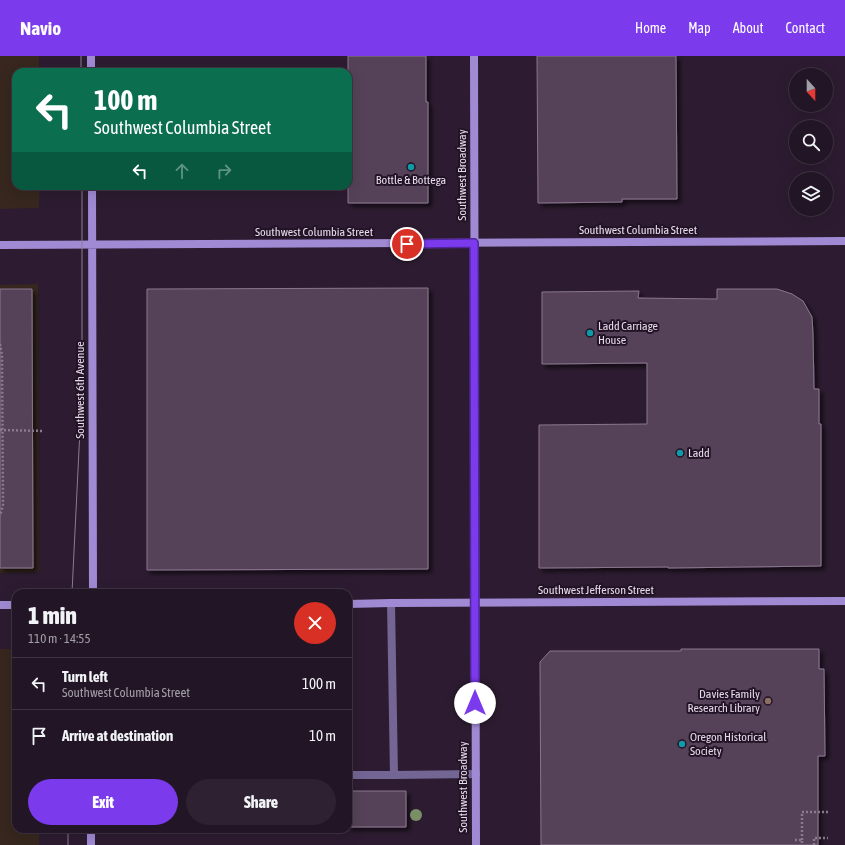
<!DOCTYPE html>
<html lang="en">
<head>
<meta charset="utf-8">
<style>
	body { margin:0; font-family:"Asap Condensed",sans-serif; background:#2e2232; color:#f1f3f6; height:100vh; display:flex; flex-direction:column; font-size:15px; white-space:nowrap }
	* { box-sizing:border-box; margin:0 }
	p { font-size:13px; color:#a29fa7 }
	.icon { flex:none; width:22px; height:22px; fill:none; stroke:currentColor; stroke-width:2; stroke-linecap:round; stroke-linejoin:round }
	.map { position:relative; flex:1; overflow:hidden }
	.sheet { position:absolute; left:12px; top:533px; width:340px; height:244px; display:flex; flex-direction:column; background:#221525; border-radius:12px; box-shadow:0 4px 16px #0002,0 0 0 1px #3f3442 }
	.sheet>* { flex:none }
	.guide { position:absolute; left:12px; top:12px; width:340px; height:122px; border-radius:12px; box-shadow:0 4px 16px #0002,0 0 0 1px #3f3442; background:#0b6e4f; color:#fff; overflow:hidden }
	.needle { width:26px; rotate:159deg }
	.tools { position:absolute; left:789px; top:12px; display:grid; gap:8px }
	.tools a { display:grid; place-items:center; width:44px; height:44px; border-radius:50%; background:#221525; box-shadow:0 4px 16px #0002,0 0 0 1px #3f3442; font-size:20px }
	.pin { position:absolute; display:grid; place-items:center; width:34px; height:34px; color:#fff; margin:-17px; border:2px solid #fff; border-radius:50%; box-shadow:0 1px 4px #0007 }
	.me { position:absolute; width:44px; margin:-22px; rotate:0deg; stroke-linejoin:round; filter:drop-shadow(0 0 3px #0008) }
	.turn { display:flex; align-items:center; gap:14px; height:84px; padding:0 16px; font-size:18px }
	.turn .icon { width:52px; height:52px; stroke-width:2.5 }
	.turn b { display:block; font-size:28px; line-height:34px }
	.lanes { display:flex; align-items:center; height:38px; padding:0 16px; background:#0003; justify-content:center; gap:20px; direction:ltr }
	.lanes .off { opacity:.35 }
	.round { display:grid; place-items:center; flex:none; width:42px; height:42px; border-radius:21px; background:#2e2232 }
	.summary { display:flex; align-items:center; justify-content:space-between; height:68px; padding:0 16px }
	h1 { font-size:24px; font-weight:800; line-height:30px }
	.action { display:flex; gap:8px; margin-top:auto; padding:8px 16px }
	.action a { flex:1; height:46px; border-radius:24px; background:#7c3aed; color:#fff; font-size:16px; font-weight:800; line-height:46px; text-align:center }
	.action a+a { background:#2e2232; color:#f1f3f6 }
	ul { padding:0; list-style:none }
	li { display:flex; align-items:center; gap:12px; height:52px; padding:0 16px; border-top:1px solid #3f3442 }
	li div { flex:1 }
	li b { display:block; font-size:15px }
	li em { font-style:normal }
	header { display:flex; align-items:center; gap:24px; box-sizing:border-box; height:56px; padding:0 20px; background:#7c3aed; color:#fff }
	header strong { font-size:19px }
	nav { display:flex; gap:22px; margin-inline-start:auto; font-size:14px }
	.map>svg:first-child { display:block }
	.commercial { fill:#37271e }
	.building { fill:#554259; stroke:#8a758f; filter:url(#shadow) }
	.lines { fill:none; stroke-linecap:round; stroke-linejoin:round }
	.path { stroke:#897b8c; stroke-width:2.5; stroke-dasharray:2 2; stroke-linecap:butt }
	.lane { stroke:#736594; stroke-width:8 }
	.secondary { stroke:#a18ad4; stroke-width:8 }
	.tram { stroke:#8a7c8d; stroke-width:1 }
	.tree { fill:#7a8f65 }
	.route-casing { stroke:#51269a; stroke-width:10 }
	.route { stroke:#7c3aed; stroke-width:7 }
	.culture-dot { fill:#0f9aa8; stroke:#231327; stroke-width:1.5 }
	.education-dot { fill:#8d6e63; stroke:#231327; stroke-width:1.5 }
	.labels { text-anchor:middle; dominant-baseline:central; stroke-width:4; stroke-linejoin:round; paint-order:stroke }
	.street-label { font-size:12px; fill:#e6dbe9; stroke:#231327 }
	.poi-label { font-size:12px; fill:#e6dbe9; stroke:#231327; text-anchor:start }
</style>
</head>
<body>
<header>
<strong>Navio</strong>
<nav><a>Home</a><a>Map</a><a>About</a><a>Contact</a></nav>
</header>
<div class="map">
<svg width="845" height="789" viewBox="0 0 845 789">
	<defs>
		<filter id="shadow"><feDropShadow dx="3.5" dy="3.5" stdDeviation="2" flood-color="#0009"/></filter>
	</defs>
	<rect width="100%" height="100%" fill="#2d1c31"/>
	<path class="commercial" d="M0,0H39V16H16V130H39V152L0,153Z
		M38,228L39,516L0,517V229Z
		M0,593H16V773H39V789H0Z"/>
	<path class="building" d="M348,0H426V46H428V147H348Z
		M537,0H676L677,143H622V146L538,147Z
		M428,232V513L147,514V233Z
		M0,233H32L33,512H0Z
		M717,233H777L792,238L803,245L812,261L813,278L814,333H819V368H821V510L668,512V511L539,512V369L647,368V307L542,308V236L639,235L638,242L717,243Z
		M681,593H819V613H824L825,700H818V789H541L540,606L550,595H681Z
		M348,735H406V771H348Z"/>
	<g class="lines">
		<path class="path" d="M0,288L2,299L3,449L0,460
			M0,374L44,375
			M795,784H802V789
			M802,784V756H828
			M814,789V782H828"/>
		<path class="lane" d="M348,719H394L391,547
			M394,719L476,718"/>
		<path class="secondary" d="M91,0V16
			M474,0L476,789
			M92,130L93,537
			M0,189L845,185
			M348,548L391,547L845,545
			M0,549H16
			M91,789V773"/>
		<path class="tram" d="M81,0V16
			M72,537L82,332V130
			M68,773V789"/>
	</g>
	<circle class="tree" cx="416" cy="759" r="6"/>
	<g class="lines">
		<defs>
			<path id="route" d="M407,188L474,187L475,647"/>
		</defs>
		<use href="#route" class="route-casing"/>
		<use href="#route" class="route"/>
	</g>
	<g class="culture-dot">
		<circle cx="411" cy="111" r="4"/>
		<circle cx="590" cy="277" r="4"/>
		<circle cx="680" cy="397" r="4"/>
		<circle cx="682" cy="688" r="4"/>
	</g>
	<circle class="education-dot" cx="768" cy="645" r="4"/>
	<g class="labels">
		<g class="street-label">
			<text transform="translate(462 119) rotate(-90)">Southwest Broadway</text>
			<text x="638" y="174">Southwest Columbia Street</text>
			<text x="314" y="176">Southwest Columbia Street</text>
			<text transform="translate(80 334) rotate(-90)">Southwest 6th Avenue</text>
			<text x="596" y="534">Southwest Jefferson Street</text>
			<text transform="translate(463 731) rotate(-90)">Southwest Broadway</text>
		</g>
		<g class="poi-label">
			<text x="411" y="124" text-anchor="middle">Bottle &amp; Bottega</text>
			<text x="598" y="270">Ladd Carriage<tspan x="598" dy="14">House</tspan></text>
			<text x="688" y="397">Ladd</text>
			<text x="760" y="638" text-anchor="end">Davies Family<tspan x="760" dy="14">Research Library</tspan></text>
			<text x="690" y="681">Oregon Historical<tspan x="690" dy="14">Society</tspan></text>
		</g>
	</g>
</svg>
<div class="tools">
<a><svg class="needle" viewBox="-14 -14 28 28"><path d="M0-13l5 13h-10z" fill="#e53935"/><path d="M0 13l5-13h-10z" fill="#a29fa7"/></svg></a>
<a><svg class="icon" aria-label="search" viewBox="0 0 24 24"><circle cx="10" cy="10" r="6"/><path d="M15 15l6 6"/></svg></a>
<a><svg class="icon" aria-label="layers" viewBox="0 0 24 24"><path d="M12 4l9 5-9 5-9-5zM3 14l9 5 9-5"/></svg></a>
</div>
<div class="pin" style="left:407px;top:188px;background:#d93025"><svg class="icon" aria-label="arrive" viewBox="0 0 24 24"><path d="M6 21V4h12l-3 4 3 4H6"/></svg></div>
<svg class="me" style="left:475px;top:647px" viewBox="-20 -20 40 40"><circle r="19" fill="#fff"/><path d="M0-13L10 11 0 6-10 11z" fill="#7c3aed"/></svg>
<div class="guide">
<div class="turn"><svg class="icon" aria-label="left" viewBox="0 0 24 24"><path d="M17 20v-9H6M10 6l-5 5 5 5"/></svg><div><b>100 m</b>Southwest Columbia Street</div></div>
<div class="lanes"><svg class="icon" aria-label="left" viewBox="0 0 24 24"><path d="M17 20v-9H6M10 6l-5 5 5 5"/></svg><svg class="icon off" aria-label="ahead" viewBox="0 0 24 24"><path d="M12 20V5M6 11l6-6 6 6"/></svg><svg class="icon off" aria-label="right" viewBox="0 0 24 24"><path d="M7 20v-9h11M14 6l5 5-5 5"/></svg></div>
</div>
<section class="sheet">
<div class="summary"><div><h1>1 min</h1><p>110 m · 14:55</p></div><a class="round" style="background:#d93025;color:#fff"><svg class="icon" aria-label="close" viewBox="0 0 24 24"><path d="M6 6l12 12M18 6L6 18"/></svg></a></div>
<ul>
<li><svg class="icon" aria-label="left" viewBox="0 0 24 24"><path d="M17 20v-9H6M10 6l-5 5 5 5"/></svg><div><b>Turn left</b><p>Southwest Columbia Street</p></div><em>100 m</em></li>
<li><svg class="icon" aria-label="arrive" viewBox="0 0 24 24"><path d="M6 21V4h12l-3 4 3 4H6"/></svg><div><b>Arrive at destination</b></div><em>10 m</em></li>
</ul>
<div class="action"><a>Exit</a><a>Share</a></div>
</section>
</div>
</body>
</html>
